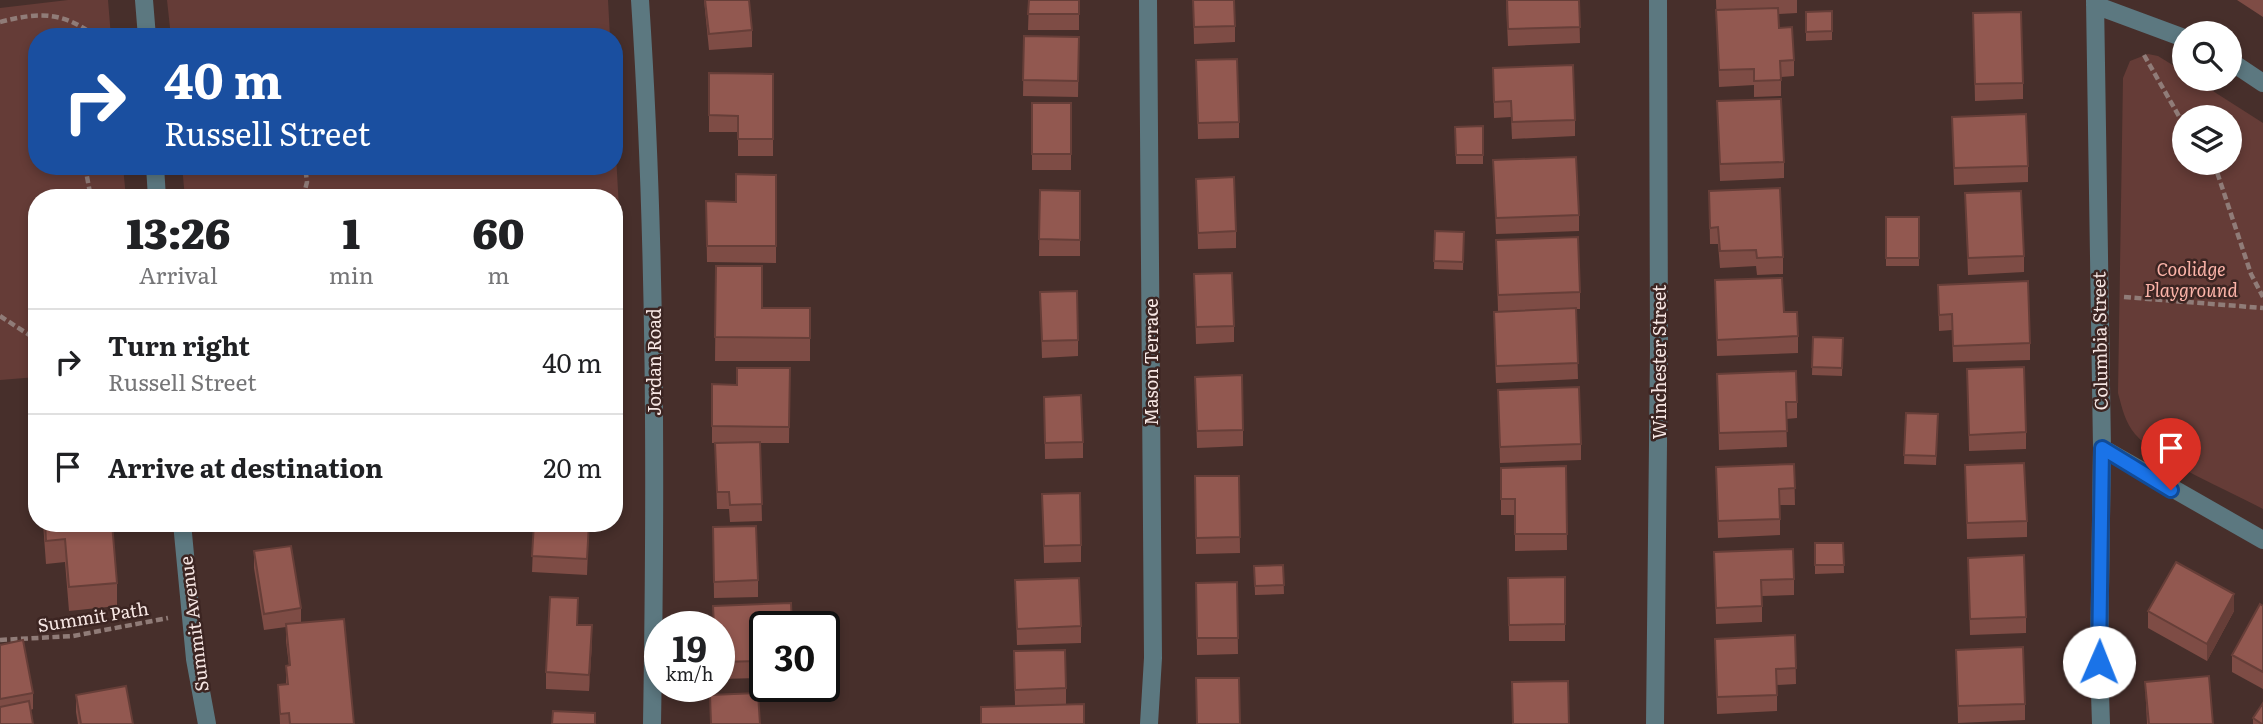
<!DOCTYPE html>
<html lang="en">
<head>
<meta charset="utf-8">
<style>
	body { margin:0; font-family:Literata,serif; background:#f2f2f2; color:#202124; height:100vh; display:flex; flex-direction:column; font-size:26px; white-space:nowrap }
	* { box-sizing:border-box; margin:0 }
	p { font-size:23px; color:#757577 }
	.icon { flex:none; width:38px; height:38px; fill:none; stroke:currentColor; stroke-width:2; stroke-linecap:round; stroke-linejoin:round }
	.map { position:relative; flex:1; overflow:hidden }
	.panel { position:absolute; left:28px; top:189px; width:595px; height:343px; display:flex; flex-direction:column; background:#fff; border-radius:28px; box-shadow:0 4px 10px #0003 }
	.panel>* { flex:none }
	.hud { position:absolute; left:28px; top:28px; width:595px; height:147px; border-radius:28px; box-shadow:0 4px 10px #0003; background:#1a4fa0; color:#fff; overflow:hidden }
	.fabs { position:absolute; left:2172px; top:21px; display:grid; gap:14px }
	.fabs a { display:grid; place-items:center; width:70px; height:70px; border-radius:50%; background:#fff; box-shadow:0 4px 10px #0003; font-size:35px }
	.speed { position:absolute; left:644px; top:611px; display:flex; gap:14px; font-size:35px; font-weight:700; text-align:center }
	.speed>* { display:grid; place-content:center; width:91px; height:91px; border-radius:50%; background:#fff; box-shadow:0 4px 10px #0003; line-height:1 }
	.speed small { font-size:18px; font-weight:400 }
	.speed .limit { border:4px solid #111; border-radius:10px; background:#fff; color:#111 }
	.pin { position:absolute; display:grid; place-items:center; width:60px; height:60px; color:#fff; margin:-72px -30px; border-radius:50% 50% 50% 0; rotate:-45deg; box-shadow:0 0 7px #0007 }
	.pin .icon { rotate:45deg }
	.me { position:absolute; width:77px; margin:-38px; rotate:1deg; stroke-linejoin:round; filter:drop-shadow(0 0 5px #0008) }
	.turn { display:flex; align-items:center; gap:24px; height:147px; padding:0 21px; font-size:32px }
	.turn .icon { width:91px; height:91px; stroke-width:2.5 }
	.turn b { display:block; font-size:49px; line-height:60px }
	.eta { display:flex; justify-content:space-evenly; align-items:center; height:119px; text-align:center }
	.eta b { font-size:42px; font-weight:800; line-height:49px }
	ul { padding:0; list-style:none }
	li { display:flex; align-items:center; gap:21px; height:105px; padding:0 21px; border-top:2px solid #e0e0e0 }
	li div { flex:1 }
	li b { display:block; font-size:26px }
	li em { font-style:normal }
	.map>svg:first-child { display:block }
	.green { fill:#653c37; fill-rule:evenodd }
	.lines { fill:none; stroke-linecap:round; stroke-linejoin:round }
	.path { stroke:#907c78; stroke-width:4.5; stroke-dasharray:7 3.5; stroke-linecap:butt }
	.minor { stroke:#5c7880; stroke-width:18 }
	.wall { fill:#7e4c45 }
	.shaded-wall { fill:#663e38 }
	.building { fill:#925850; stroke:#663e38; stroke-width:2 }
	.route-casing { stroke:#114b97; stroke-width:18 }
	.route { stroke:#1a73e8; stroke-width:12 }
	.labels { text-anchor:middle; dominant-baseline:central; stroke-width:5; stroke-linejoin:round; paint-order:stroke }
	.park-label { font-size:18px; font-style:italic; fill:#fcb4a9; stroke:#3c2522 }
	.street-label { font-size:18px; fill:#f6e6e3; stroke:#3c2522 }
</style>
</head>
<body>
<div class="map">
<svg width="2263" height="724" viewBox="0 0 2263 724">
	<rect width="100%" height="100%" fill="#472f2b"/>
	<path class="green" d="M68,0H108L111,37H37V166H123L126,198H37V377L0,380V8Z
		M167,0H608L610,37H171Z
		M2148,54L2158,56L2184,72V79H2194L2263,123V509C2230,491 2157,461 2135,434C2125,422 2122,408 2118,393L2123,78L2130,61ZM2184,117H2230V163H2184Z
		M614,119L620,227L621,375H614V198H185L182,166H614Z"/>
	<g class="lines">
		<path class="path" d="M0,22C39,12 63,11 96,37
			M2144,55L2184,125
			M2214,163L2251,274L2263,297
			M85,166L91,198
			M303,198L307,182L305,166
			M2124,297L2263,308
			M0,316L37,340
			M0,640L73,636L168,618"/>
		<path class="minor" d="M144,0L147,37
			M640,0C656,241 656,483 652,724
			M1148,0L1153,658L1149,724
			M2095,0L2102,448L2099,662L2101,724
			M2095,5L2184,38
			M2230,61L2263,83
			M155,166L157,198
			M2102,448L2263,540
			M182,523L195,659L207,724
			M1655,724L1659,350L1658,0"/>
	</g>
	<path class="wall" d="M704,0H749L752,30V47L709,50Z
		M1029,0H1079V30H1028Z
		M1193,0L1235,26V42L1194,44Z
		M1506,0H1579L1580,43L1508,46Z
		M1716,0H1797V13L1779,14V28L1794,60V76L1781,77V96L1754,97V85L1719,87Z
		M2237,0H2263V17Z
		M1832,11V40L1806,41V12Z
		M1973,13L2023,83V99L1975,101Z
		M1024,36L1079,37L1078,97L1023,96Z
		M1196,60L1239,122V138L1198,139Z
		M1493,68L1575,120V136L1512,139L1511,117L1494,118Z
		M709,73L773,74V156H738V132H709Z
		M1717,101L1784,162V178L1720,181Z
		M1032,103H1071V170H1032Z
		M1952,117L2028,166V182L1954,185Z
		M1483,126V164H1456L1455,127Z
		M1493,160L1579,215V231L1496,234Z
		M776,175V263L707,262L706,201L736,202Z
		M1196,179L1236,231V248L1198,249Z
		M1040,190L1080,191V256H1039Z
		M1709,191L1783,257V274L1757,275L1756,266L1720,268L1718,244H1710Z
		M1965,193L2024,256V272L1968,275Z
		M1886,217H1919V266H1886Z
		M1435,231L1464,232L1463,270L1434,269Z
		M1496,240L1580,292V309H1576L1578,379L1496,383L1494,328V312L1498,311Z
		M716,266L762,308H810V361H715Z
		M1194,274L1234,326V342L1196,344Z
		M1715,280L1784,312L1798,336V353L1717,356Z
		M1938,285L2030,343V360L1953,362L1952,330L1939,331Z
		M1040,292L1078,340V356L1042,358Z
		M1813,337L1843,338L1842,376L1812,375Z
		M790,368L789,443H760L762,521L730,522L729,509H717L715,443H732H712V384L737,385Z
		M1967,369L2026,432V449L1969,451Z
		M1717,374L1797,402V418L1786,419L1787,447L1719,450Z
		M1195,377L1243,430V446L1197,448Z
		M1498,390L1581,444V460L1500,463Z
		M1044,397L1083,442V458L1045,459Z
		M1906,413L1938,414L1936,465L1904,464Z
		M1794,464L1795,505H1780V535L1718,538L1716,467Z
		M1965,465L2027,521V537L1967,539Z
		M1566,466L1567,550L1515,551V515H1501V468Z
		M1195,476H1239L1240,553L1196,554Z
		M1042,494L1081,545V562L1044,563Z
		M43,523H112L117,583V606L69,611L65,562L46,564Z
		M534,523H589L587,575L532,572Z
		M713,527L758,580V597L714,598Z
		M1815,543H1843L1844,573L1815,574Z
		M254,551L301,608V623L354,724H280L278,685L286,684V666H289L286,641V627L264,630L254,568Z
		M1714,552L1794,579V595L1762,596V622L1716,624Z
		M1968,558L2026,617V633L1970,635Z
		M1283,565L1284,594L1255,595L1254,566Z
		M1565,577V641H1509L1508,578Z
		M1015,580L1081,626V643L1017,645Z
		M1237,582L1238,654L1197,655L1196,583Z
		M2263,606V689L2232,672V655Z
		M2148,611H2234L2207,661L2148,628Z
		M719,626H765V647H759V678L719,679Z
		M1795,635L1796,684L1777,685V711L1717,714L1715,639Z
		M592,642L589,691L546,689V672Z
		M0,645L33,693V709L0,724Z
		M1956,650L2025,704V720L1958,723Z
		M1014,651L1066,688V704L1015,706Z
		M2145,682L2213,724H2147Z
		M76,695L133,724H78L76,712Z
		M2253,718L2263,724H2253Z"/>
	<path class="shaded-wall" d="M2234,594V611L2207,661V644Z
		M592,625V642L589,691V675Z"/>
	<path class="building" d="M705,0H749L752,30L709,34Z
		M1029,0H1079V14H1028Z
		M1193,0H1234L1235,26L1194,27Z
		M1507,0H1579L1580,27L1508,29Z
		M1778,8L1779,28L1792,27L1794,60L1780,61L1781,80L1754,81V69L1719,70L1716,10Z
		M1832,11V31L1806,32V12Z
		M2021,12L2023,83L1975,84L1973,13Z
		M1024,36L1079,37L1078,81L1023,80Z
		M1237,59L1239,122L1198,123L1196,60Z
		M1573,65L1575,120L1512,122L1511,101L1494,102L1493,68Z
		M709,73L773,74V139H738V116L709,115Z
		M1781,99L1784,162L1720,164L1717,101Z
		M1032,103H1071V154H1032Z
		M2026,114L2028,166L1954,168L1952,117Z
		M1483,126V155H1456L1455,127Z
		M1576,157L1579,215L1496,218L1493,160Z
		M736,174L776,175V246H707L706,201L736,202Z
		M1234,177L1236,231L1198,233L1196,179Z
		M1780,188L1783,257L1757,258L1756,250L1720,251L1718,227L1710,228L1709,191Z
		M1040,190L1080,191V240L1039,239Z
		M2021,191L2024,256L1968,258L1965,193Z
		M1886,217H1919V258H1886Z
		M1435,231L1464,232L1463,262L1434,261Z
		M1578,237L1580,292L1498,295L1496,240Z
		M716,266H762V308H810V338L715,337Z
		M1232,273L1234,326L1196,327L1194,274Z
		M1782,278L1784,312H1797L1798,336L1717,340L1715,280Z
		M2028,281L2030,343L1953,346L1952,314L1939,315L1938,285Z
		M1077,291L1078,340L1042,341L1040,292Z
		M1576,308L1578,363L1496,366L1494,312Z
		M1813,337L1843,338L1842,368L1812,367Z
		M2024,367L2026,432L1969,435L1967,369Z
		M737,368H790L789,427L712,426V384L737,385Z
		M1796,371L1797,402H1786L1787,431L1719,433L1717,374Z
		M1242,375L1243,430L1197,431L1195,377Z
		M1579,387L1581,444L1500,447L1498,390Z
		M1081,395L1083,442L1045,443L1044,397Z
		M1906,413L1938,414L1936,456L1904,455Z
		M760,442L762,504L730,505L729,492H717L715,443Z
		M2024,463L2027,521L1967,523L1965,465Z
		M1794,464L1795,488L1779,489L1780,519L1718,521L1716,467Z
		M1566,466L1567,534H1515V499H1501V468Z
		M1195,476H1239L1240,537L1196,538Z
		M1080,493L1081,545L1044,546L1042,494Z
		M45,523H112L117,583L69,587L65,539L46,541Z
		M534,523H589L587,559L532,556Z
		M756,526L758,580L714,582L713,527Z
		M1815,543H1843L1844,565H1815Z
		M291,546L301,608L264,614L254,551Z
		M1793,549L1794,579L1761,580L1762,606L1716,608L1714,552Z
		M2024,555L2026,617L1970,619L1968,558Z
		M2176,562L2234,594L2207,644L2148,611Z
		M1283,565L1284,585L1255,586L1254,566Z
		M1565,577V624L1509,625L1508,578Z
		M1079,578L1081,626L1017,629L1015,580Z
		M1237,582L1238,638H1197L1196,583Z
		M550,597L578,598L577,625H592L589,675L546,672Z
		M791,603L792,626H765V630H758L759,661L719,662V626H714L713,606Z
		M2260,604L2263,606V672L2232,655Z
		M344,619L354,724H290L289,713L280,714L278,685L288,684L286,666L290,665L286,624Z
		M1795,635L1796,668L1776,669L1777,695L1717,697L1715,639Z
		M23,640L33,693L0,699V645Z
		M2023,647L2025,704L1958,706L1956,650Z
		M1065,650L1066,688L1015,690L1014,651Z
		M2209,676L2213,724H2149L2145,682Z
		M1196,678H1239L1240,724H1197Z
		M1568,681L1569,724H1513L1512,682Z
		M126,686L133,724H81L76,695Z
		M758,693L760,724H711L710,695Z
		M29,701L33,724H0V707Z
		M2263,703V724H2262L2253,718Z
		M1084,704V724H981V707Z
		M553,711L595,713V724H552Z"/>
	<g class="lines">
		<defs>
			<path id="route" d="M2099,662L2102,448L2171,490"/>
		</defs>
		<use href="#route" class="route-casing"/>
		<use href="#route" class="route"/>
	</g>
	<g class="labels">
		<g class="park-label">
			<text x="2191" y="268">Coolidge<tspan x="2191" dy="21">Playground</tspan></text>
		</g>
		<g class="street-label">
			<text transform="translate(2099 341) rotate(-91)">Columbia Street</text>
			<text transform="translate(653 362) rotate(-90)">Jordan Road</text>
			<text transform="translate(1150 362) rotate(-90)">Mason Terrace</text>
			<text transform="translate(1658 362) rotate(-90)">Winchester Street</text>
			<text transform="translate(93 616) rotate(-9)">Summit Path</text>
			<text transform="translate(193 624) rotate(-97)">Summit Avenue</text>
		</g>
	</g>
</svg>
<div class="fabs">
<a><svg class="icon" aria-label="search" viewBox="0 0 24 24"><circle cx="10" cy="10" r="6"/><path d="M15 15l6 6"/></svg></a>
<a><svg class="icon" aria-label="layers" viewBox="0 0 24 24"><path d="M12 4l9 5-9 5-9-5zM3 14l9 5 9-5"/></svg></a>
</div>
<div class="speed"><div>19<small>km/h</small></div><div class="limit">30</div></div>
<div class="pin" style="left:2171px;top:490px;background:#d93025"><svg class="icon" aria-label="arrive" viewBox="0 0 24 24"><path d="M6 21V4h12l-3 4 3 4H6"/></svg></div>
<svg class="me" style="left:2099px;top:662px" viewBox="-20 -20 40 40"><circle r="19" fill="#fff"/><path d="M0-13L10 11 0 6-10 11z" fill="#1a73e8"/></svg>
<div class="hud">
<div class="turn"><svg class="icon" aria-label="right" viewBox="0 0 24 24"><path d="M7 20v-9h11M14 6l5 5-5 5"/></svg><div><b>40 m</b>Russell Street</div></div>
</div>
<section class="panel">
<div class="eta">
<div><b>13:26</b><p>Arrival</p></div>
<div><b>1</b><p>min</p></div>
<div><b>60</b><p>m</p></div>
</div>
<ul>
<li><svg class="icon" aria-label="right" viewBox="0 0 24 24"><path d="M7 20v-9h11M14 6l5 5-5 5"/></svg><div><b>Turn right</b><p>Russell Street</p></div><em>40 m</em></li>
<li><svg class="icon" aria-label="arrive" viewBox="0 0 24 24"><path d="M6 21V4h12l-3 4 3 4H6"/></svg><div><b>Arrive at destination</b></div><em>20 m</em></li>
</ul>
</section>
</div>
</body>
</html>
